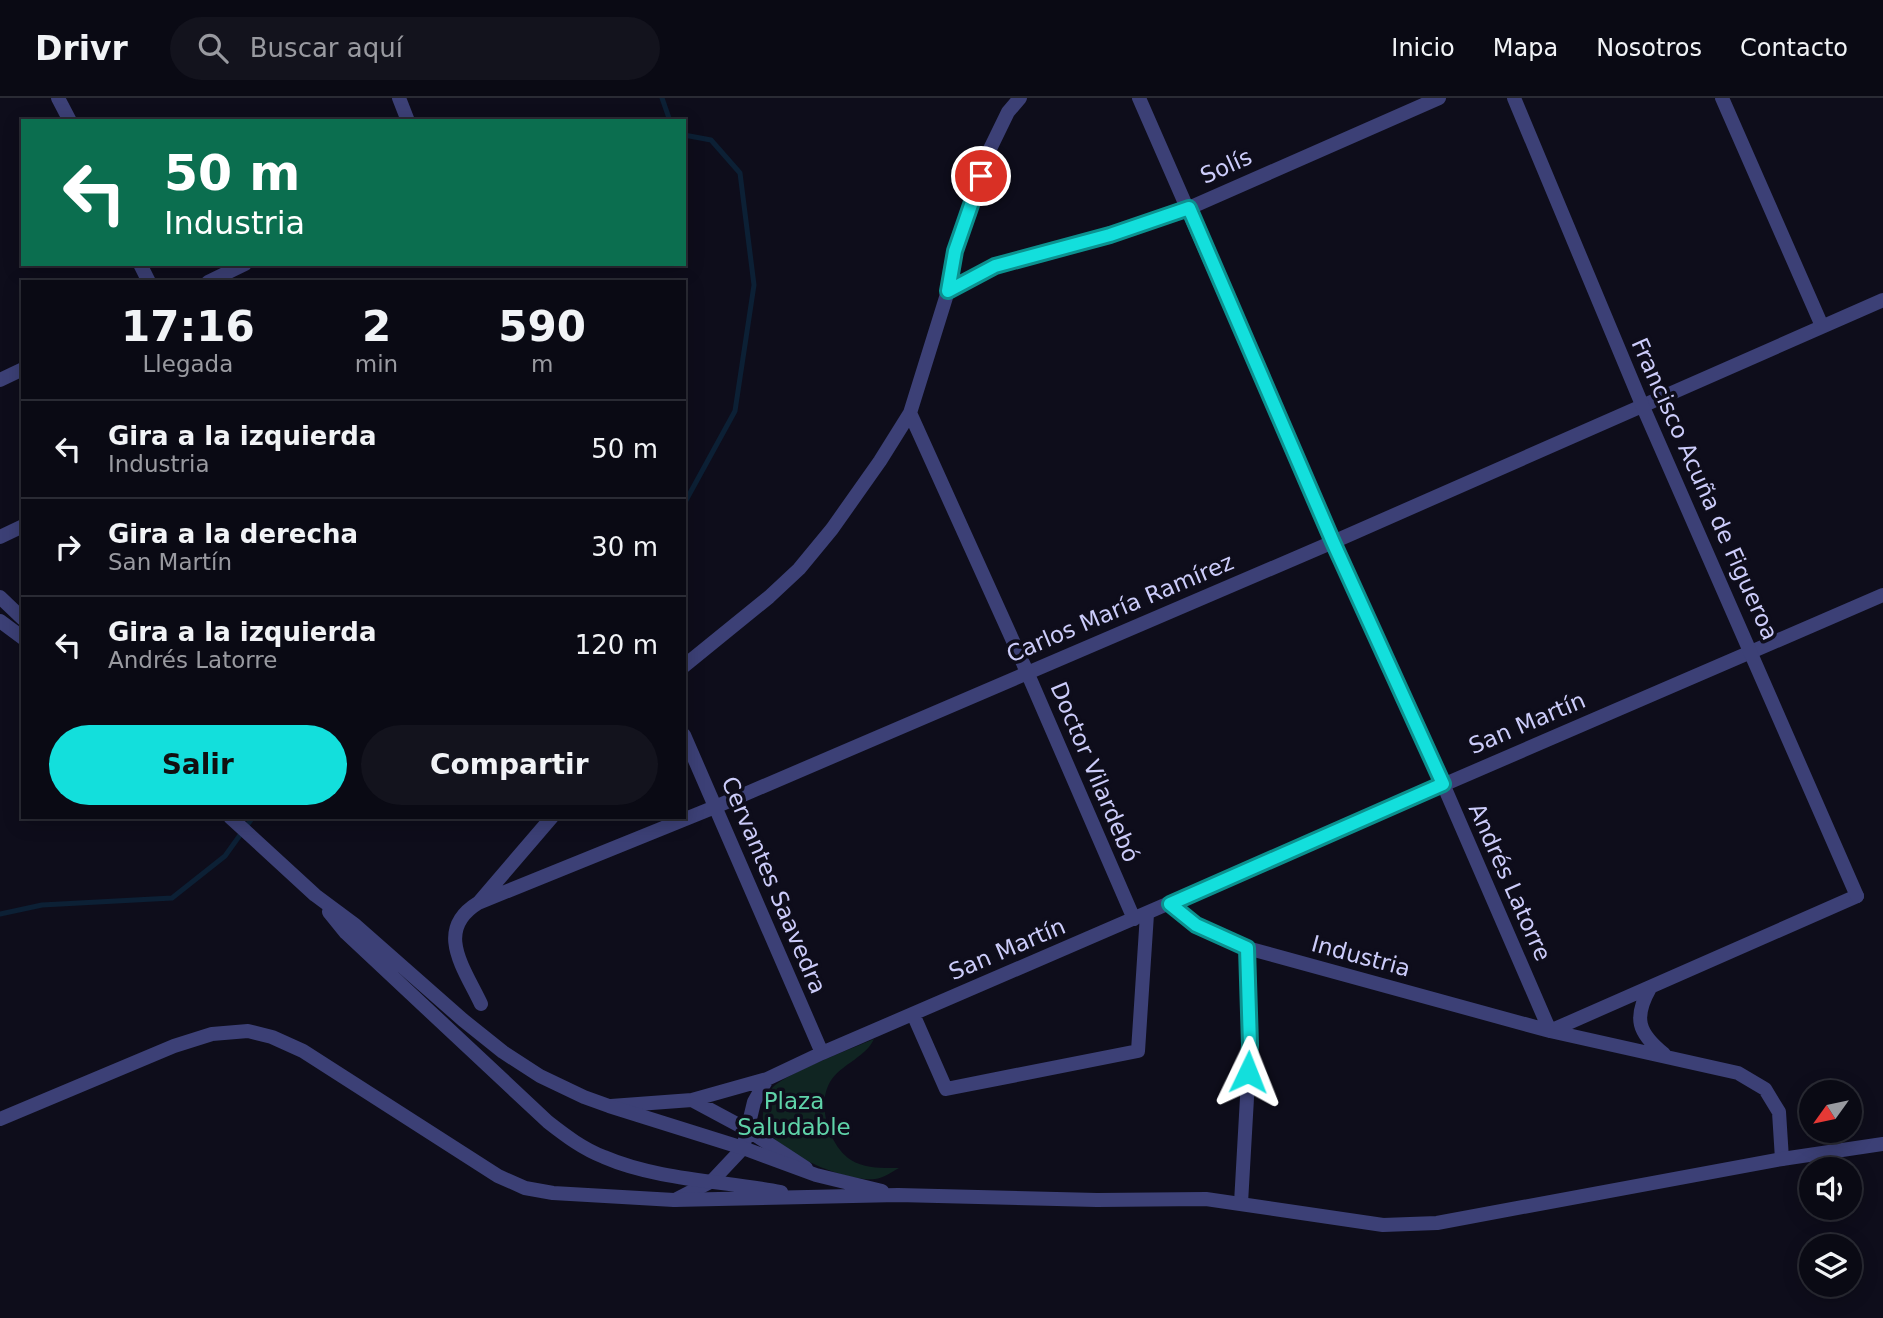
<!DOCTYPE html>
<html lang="es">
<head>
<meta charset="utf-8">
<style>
	body { margin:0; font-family:"DejaVu Sans",sans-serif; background:#13131d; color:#f1f3f6; height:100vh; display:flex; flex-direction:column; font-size:26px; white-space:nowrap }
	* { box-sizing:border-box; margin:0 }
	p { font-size:23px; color:#999aa0 }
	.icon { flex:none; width:38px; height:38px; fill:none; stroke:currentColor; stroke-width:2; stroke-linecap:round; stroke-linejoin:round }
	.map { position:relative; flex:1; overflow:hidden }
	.side { position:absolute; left:21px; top:182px; width:665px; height:539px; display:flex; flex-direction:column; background:#0a0a14; border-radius:0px; box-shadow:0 4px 18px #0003,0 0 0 2px #2a2b34 }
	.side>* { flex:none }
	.top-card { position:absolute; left:21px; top:21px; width:665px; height:147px; border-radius:0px; box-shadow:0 4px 18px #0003,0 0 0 2px #2a2b34; background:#0b6e4f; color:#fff; overflow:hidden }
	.needle { width:46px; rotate:237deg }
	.tools { position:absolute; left:1799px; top:982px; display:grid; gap:14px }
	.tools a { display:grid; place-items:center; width:63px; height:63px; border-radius:50%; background:#0a0a14; box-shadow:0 4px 18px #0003,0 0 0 2px #2a2b34; font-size:35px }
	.pin { position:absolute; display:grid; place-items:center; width:60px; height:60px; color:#fff; margin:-30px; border:4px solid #fff; border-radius:50%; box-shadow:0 2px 7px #0007 }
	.me { position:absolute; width:77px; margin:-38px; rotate:2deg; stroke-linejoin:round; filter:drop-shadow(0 0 5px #0008) }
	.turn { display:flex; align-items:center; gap:24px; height:147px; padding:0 28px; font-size:32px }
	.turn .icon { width:91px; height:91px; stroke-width:2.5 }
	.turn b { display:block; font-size:49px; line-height:60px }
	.eta { display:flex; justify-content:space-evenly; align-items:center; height:119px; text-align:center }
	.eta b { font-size:42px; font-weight:600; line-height:49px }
	.cta { display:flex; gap:14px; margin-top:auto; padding:14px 28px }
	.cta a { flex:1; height:80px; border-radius:42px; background:#13dfdc; color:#111; font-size:28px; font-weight:600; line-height:80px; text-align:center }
	.cta a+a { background:#13131d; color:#f1f3f6 }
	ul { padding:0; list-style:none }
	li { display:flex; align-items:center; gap:21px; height:98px; padding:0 28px; border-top:2px solid #2a2b34 }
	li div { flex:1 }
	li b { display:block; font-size:26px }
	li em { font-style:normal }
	header { display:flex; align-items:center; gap:42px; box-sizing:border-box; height:98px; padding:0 35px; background:#0a0a14; border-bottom:2px solid #2a2b34 }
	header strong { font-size:33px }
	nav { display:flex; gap:38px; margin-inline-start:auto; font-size:24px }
	.search { width:490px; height:63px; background:#13131d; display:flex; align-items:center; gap:18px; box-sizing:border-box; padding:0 24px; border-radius:38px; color:#999aa0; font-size:26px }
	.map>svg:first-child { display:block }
	.green { fill:#102522 }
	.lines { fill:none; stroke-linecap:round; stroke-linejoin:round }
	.stream { stroke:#0c2035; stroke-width:5 }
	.minor { stroke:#3c4076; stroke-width:14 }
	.tertiary { stroke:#3c4076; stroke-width:14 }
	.route-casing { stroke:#0c918f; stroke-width:18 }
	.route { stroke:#13dfdc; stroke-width:12 }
	.labels { text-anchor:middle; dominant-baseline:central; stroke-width:7; stroke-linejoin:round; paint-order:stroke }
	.street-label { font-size:23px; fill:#ccccfa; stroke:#0e0d1b }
	.park-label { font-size:23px; fill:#5fd3a9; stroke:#0e0d1b }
</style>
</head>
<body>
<header>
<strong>Drivr</strong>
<div class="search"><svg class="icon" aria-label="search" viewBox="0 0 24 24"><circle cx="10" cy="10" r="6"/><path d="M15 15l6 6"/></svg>Buscar aquí</div>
<nav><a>Inicio</a><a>Mapa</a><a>Nosotros</a><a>Contacto</a></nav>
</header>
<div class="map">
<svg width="1883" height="1220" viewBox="0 0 1883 1220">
	<rect width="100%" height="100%" fill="#0e0d1b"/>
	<path class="green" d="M874,941C865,961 837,967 828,988C818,1010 830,1049 851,1062C865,1071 884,1070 899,1070C892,1074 883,1080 875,1081C846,1084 775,1055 764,1026C761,1018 764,1008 768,1000C768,998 771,992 772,990C786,975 851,951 874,941Z"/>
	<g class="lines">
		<path class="stream" d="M662,0L670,23
			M684,37L711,42L740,75L754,187L735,313L684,406
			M0,816L42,807L172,800L225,758L253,719"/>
		<path class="minor" d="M58,0L70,23
			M399,0L408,23
			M1139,0L1333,444L1443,686L1550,933L1857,798
			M1722,0L1822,228
			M140,166L149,184
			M208,184L245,166
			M948,193L995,168L1110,137L1189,110L1439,0
			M0,282L23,271
			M910,315L1027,574L1134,821
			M0,439L23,428
			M684,568L769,499L799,471L832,431L880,363L910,315L948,193L955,153L989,53L1008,14L1020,0
			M684,637L822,955
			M480,803L552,719
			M1170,806L1196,827L1247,850L1550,933L1738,975L1765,991L1779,1014L1782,1061
			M1650,890C1633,920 1638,935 1664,956
			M481,906C464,870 434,832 478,805L715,709L1333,444L1883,202
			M913,916L946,991L1138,953L1147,816
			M692,1002L746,1031L806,1070
			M611,1008L692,1002L767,981L822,955L1883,497
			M675,1102L712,1083L743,1050L754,1004L767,981
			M1241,1105L1250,947L1247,850"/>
		<path class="tertiary" d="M1514,0L1643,309L1857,798
			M0,499L23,521
			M0,523L23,540
			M230,719L315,797L354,826L463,922L503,954L540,978L584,999L609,1008L743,1050L816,1077L882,1093
			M329,814L346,835L548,1024C566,1038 583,1051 604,1059C657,1082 724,1083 781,1094
			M0,1021L174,948L212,936L248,933L272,939L303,953L498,1078L525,1090L553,1095L674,1102L898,1097L1097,1102L1206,1101L1383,1127L1437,1125L1782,1061L1883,1046"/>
	</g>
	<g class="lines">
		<defs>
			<path id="route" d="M981,78L955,153L948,193L995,168L1110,137L1189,110L1333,444L1443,686L1170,806L1196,827L1247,850L1250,947L1248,974"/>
		</defs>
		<use href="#route" class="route-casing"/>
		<use href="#route" class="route"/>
	</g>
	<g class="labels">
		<g class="street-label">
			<text transform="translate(1226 68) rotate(-24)">Solís</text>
			<text transform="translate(1705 391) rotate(66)">Francisco Acuña de Figueroa</text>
			<text transform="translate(1120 510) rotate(-23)">Carlos María Ramírez</text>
			<text transform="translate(1527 625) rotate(-23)">San Martín</text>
			<text transform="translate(1095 674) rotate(67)">Doctor Vilardebó</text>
			<text transform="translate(1510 784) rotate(66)">Andrés Latorre</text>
			<text transform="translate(774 787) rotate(67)">Cervantes Saavedra</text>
			<text transform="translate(1007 851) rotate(-23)">San Martín</text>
			<text transform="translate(1361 858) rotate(15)">Industria</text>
		</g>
		<g class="park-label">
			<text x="794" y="1003">Plaza<tspan x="794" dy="26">Saludable</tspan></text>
		</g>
	</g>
</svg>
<div class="tools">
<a><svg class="needle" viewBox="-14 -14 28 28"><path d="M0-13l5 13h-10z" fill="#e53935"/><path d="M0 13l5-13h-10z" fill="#999aa0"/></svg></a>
<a><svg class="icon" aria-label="sound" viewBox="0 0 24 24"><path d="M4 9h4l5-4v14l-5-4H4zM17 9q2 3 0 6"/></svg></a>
<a><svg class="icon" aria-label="layers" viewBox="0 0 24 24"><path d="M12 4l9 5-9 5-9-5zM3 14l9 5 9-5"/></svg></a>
</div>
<div class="pin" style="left:981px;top:78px;background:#d93025"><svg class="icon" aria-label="arrive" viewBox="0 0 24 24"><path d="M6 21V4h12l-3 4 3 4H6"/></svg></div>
<svg class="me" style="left:1248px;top:974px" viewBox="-20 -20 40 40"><path d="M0-17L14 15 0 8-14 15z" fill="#13dfdc" stroke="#fff" stroke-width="4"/></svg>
<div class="top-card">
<div class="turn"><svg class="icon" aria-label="left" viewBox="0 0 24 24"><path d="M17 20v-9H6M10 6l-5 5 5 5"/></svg><div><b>50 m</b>Industria</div></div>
</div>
<section class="side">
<div class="eta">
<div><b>17:16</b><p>Llegada</p></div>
<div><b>2</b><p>min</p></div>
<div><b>590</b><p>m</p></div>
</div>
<ul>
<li><svg class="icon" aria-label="left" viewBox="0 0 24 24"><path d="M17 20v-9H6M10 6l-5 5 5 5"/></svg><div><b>Gira a la izquierda</b><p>Industria</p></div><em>50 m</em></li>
<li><svg class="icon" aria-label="right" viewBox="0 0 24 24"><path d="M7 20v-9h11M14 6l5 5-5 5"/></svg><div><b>Gira a la derecha</b><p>San Martín</p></div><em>30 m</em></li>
<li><svg class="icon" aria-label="left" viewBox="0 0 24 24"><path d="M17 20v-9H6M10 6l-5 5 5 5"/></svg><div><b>Gira a la izquierda</b><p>Andrés Latorre</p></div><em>120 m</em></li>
</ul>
<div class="cta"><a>Salir</a><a>Compartir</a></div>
</section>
</div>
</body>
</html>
